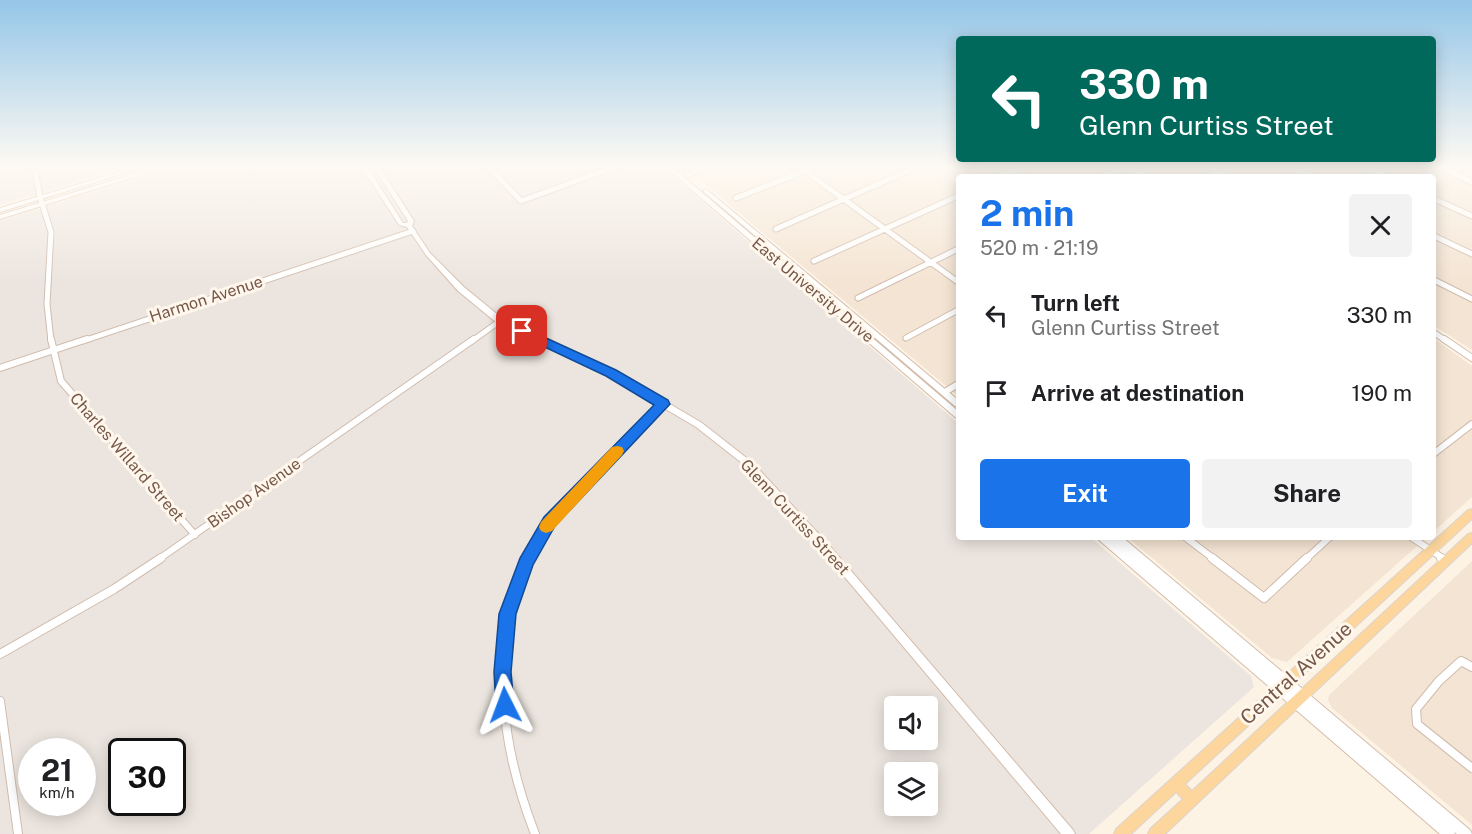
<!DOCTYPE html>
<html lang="en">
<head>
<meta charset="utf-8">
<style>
	body { margin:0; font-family:"Public Sans",sans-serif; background:#f2f2f2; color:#202124; height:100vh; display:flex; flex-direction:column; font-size:22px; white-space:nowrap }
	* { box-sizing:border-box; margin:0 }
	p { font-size:20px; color:#757577 }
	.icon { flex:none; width:33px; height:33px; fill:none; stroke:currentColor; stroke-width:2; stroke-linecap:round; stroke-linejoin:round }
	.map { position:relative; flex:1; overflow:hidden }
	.drawer { position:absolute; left:956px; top:174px; width:480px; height:366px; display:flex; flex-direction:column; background:#fff; border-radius:6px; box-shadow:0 3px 15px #0003 }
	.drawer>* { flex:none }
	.banner { position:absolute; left:956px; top:36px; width:480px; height:126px; border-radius:6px; box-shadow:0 3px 15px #0003; background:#00695c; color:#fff; overflow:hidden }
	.fabs { position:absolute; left:884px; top:696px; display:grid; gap:12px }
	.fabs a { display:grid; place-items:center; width:54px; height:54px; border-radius:6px; background:#fff; box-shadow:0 3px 15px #0003; font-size:30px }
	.speed { position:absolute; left:18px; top:738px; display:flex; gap:12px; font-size:30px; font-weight:700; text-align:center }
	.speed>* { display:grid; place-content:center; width:78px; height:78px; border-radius:50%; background:#fff; box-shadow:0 3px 15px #0003; line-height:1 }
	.speed small { font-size:15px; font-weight:400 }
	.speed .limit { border:3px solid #111; border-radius:9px; background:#fff; color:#111 }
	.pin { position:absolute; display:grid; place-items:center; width:51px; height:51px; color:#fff; margin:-26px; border-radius:12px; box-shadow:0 3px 9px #0006 }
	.me { position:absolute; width:66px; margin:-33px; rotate:357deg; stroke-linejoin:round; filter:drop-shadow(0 0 4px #0008) }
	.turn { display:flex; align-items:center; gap:21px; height:126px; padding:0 24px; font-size:27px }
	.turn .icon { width:78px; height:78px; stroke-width:2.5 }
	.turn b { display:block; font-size:42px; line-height:51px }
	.round { display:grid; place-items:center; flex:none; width:63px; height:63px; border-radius:6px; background:#f2f2f2 }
	.headline { display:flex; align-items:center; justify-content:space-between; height:102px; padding:0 24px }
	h1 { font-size:36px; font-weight:700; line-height:45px; color:#1a73e8 }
	.button { display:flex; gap:12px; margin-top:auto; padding:12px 24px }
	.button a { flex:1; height:69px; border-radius:6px; background:#1a73e8; color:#fff; font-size:24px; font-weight:700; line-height:69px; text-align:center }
	.button a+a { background:#f2f2f2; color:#202124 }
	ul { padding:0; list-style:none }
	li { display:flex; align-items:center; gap:18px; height:78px; padding:0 24px }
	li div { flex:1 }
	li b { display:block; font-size:22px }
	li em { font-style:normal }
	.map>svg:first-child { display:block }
	.residential { fill:#f4e4d3 }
	.industrial { fill:#ece5df; fill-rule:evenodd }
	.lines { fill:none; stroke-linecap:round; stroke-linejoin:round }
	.street-far2-casing { stroke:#d0bcae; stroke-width:7 }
	.street-far1-casing { stroke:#d0bcae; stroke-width:8 }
	.street-casing { stroke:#d0bcae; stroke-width:10 }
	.secondary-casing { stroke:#d4bcab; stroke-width:2 }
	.primary-casing { stroke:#dbd4d0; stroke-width:2 }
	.street-far2 { stroke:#fff; stroke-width:5 }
	.street-far1 { stroke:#fff; stroke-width:6 }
	.street { stroke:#fff; stroke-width:8 }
	.secondary { fill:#fff; fill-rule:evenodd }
	.primary { fill:#fcd69d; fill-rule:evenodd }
	.route { fill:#1a73e8; stroke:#114b97; stroke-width:1.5 }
	.slow { fill:#f59e0b }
	.labels { text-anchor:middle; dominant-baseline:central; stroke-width:6; stroke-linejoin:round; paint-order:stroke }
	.street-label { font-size:16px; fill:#76584a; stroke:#fff7ec }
	.near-street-label { font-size:20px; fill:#76584a; stroke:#fff7ec }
</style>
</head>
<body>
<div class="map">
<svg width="1472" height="834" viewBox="0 0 1472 834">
	<rect width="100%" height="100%" fill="#fdf3e5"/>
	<path class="residential" d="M683,166H1119L1139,177H958V396Z
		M1137,166H1472V350L1433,325L1432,177H1157Z
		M1432,337L1472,366V497L1433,532Z
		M1127,537H1427L1287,662L1272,658Z
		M1472,561V825L1332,708L1328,700L1329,695Z"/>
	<path class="industrial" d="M0,166H131L0,205Z
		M177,166H661L958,423V537H1090L1251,676L1254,687L1089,834H0V221ZM894,706H927V740H894ZM32,752H82V802H32ZM122,752H172V802H122ZM894,772H927V806H894Z"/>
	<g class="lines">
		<defs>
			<path id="street-far2" d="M34,166L40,197L51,232L47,304L51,341
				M488,166L521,201L617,166
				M798,166L958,282
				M1126,166L1147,177
				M1208,166L1230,177
				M1288,166L1311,177
				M1363,166L1387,177
				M1436,166L1472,182
				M1452,173L1463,166
				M687,175L711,166
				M1000,177L1024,166
				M1104,177L1126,166
				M1208,177L1219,172
				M736,198L817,166
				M1432,198L1472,216
				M776,229L919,166
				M1432,235L1472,254
				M814,261L958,196
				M1432,279L1472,299
				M858,298L958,249
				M1432,331L1446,341
				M906,338L958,310
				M83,341L413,231
				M472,341L500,321"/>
			<path id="street-far1" d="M51,339L61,381L195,535
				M1444,339L1472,358
				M0,368L87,339
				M945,392L958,384
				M1432,455L1472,424
				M1185,537L1214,559
				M1411,537L1444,559
				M159,559L474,339
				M528,559L559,510L663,404
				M1306,559L1330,537"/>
			<path id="street" d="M528,558C491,655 498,738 535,834
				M1212,558L1264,598L1307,558
				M1441,558L1446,561
				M0,654L114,589L161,558
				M1472,667L1461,661L1439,681L1416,709L1417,724L1472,768
				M0,701L18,834"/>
			<path id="secondary" d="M138,166H147L0,212V208Z
				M160,166H169L0,219V215Z
				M361,166H367L403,223H407L408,221L373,166H379L414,221L412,226L430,253L464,287L503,319L614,371L702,423L753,463L828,544L1073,830L1075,834H1061L822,550L747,467L696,427L608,375L497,323L458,291L426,255L407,227L399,225Z
				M664,166H671L958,411V418L955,417Z
				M706,189L958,400V407L955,406L704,192V190Z
				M1097,537H1109L1112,540L1110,537H1122L1470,830L1472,834H1457L1454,832L1455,834H1440L1099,540Z"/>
			<path id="primary" d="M1472,509V519L1185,784L1192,791L1468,534L1472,533V543L1165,834H1148L1150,829L1183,799L1176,792L1131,834H1114L1116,829L1468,510Z"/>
		</defs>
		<use href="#street-far2" class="street-far2-casing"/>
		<use href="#street-far1" class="street-far1-casing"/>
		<use href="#street" class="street-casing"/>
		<use href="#secondary" class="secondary-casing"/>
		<use href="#primary" class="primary-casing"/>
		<use href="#street-far2" class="street-far2"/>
		<use href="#street-far1" class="street-far1"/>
		<use href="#street" class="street"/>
		<use href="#secondary" class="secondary"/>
		<use href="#primary" class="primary"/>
	</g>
	<linearGradient id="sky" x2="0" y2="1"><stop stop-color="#95c6e8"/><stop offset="0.59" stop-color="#fefaf3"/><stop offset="1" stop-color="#fefaf3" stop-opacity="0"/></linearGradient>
	<rect width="1472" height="283" fill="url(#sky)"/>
	<path class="route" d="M522,327L616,370L668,400L670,404L555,526L533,565L516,614L511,672L514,705L511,711L505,714L498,711L496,705L494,672L499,614L520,558L544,517L654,405L606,376L517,334L516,331Z"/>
	<path class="slow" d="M617,446L622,447L624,451L622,455L552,531L546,533L541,531L539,527L541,522L612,447Z"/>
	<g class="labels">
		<g class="street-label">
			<text transform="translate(813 290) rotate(40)">East University Drive</text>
			<text transform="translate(206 299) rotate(-18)">Harmon Avenue</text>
			<text transform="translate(127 457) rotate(49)">Charles Willard Street</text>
			<text transform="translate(254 493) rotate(-35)">Bishop Avenue</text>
			<text transform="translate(795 517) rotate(47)">Glenn Curtiss Street</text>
		</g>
		<g class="near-street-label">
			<text transform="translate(1296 673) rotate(-42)">Central Avenue</text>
		</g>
	</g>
</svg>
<div class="fabs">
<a><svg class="icon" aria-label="sound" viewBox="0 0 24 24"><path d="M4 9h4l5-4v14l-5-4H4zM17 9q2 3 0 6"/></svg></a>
<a><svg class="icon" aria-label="layers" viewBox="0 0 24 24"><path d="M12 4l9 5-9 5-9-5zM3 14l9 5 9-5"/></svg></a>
</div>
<div class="speed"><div>21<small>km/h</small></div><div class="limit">30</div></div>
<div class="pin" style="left:522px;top:331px;background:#d93025"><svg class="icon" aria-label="arrive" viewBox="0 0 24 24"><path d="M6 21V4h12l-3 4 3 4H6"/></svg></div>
<svg class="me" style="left:505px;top:705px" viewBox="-20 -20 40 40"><path d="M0-17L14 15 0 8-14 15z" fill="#1a73e8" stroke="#fff" stroke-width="4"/></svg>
<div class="banner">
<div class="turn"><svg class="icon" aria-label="left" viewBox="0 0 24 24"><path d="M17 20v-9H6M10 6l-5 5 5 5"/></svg><div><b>330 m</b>Glenn Curtiss Street</div></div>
</div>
<section class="drawer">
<div class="headline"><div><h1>2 min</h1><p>520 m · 21:19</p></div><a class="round"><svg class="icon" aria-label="close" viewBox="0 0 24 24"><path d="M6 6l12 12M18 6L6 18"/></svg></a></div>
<ul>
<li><svg class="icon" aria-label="left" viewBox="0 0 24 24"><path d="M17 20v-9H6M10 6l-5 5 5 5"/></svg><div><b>Turn left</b><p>Glenn Curtiss Street</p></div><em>330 m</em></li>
<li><svg class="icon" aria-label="arrive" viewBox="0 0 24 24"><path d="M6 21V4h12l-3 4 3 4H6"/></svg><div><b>Arrive at destination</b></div><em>190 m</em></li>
</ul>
<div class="button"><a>Exit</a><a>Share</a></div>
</section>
</div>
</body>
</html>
